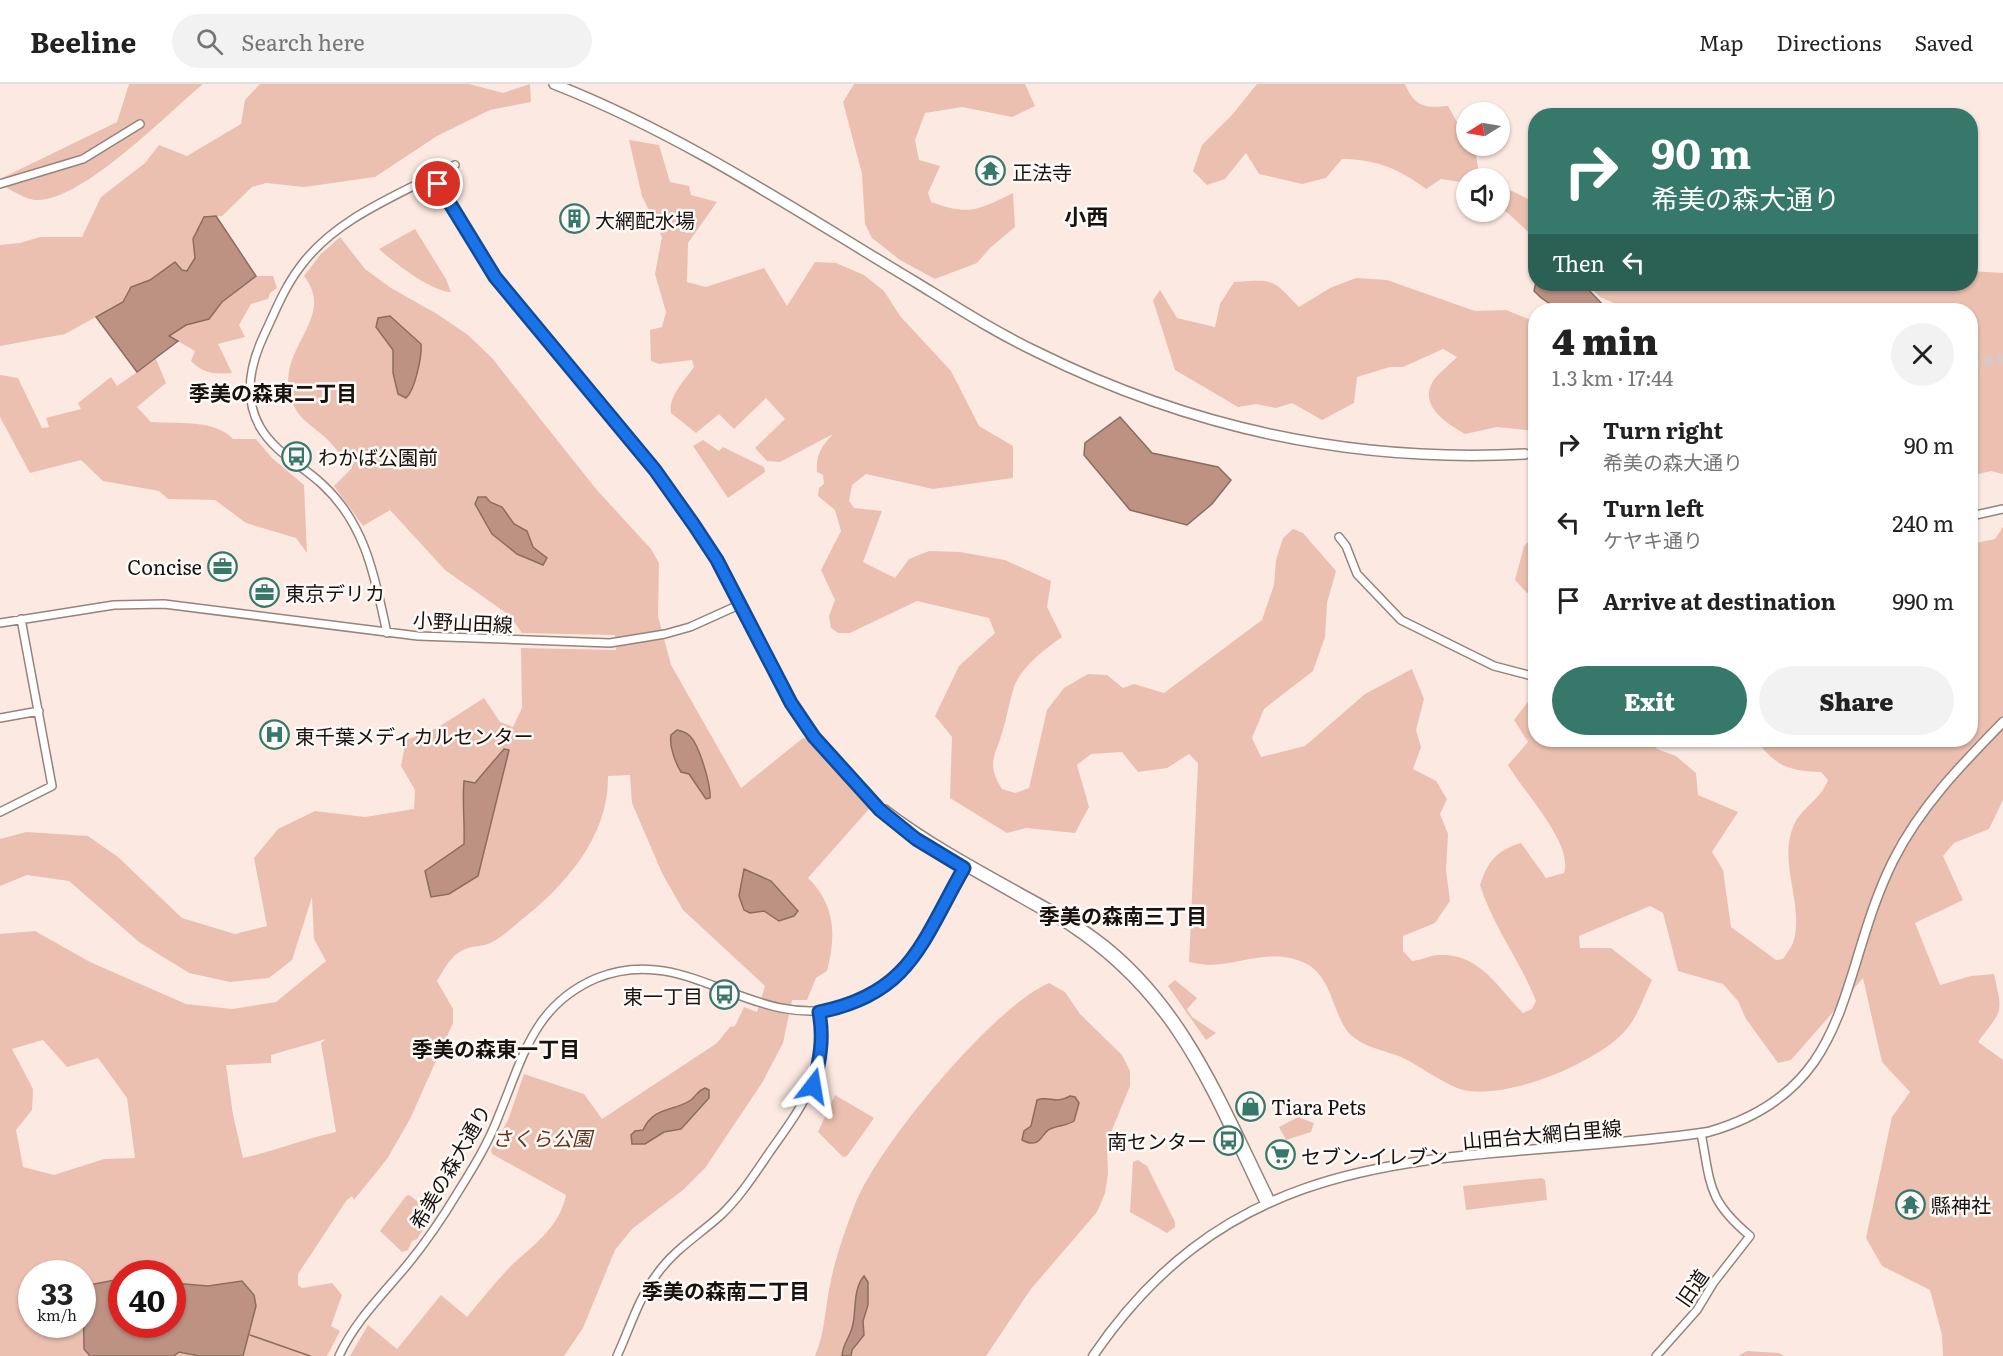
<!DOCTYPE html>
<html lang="en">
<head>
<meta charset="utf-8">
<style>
	body { margin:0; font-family:Literata,"Noto Sans JP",serif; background:#f2f2f2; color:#222; height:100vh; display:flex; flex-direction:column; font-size:22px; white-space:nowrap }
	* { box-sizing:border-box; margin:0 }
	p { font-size:20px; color:#767676 }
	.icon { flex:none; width:33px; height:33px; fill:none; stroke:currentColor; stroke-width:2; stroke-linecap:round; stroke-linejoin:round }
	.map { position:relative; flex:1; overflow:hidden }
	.side { position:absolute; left:1528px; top:219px; width:450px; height:444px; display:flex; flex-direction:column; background:#fff; border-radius:24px; box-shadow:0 2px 4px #0004 }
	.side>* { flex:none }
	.hud { position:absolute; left:1528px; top:24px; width:450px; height:183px; border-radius:24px; box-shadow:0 2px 4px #0004; background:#367869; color:#fff; overflow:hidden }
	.needle { width:39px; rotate:259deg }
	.tools { position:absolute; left:1456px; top:18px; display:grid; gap:12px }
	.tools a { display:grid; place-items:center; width:54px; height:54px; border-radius:50%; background:#fff; box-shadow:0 2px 4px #0004; font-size:30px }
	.speed { position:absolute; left:18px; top:1176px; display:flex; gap:12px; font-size:30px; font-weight:700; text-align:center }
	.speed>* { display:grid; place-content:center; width:78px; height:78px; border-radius:50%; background:#fff; box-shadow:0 2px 4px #0004; line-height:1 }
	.speed small { font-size:15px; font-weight:400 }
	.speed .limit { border:9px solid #d22; background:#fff; color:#111 }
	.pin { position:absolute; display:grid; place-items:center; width:51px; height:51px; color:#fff; margin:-26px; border:3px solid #fff; border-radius:50%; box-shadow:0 2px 6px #0007 }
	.me { position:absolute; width:66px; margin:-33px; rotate:14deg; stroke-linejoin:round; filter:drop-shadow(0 0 4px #0008) }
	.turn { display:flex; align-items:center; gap:21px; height:126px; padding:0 24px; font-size:27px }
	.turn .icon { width:78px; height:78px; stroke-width:2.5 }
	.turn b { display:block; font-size:42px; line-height:51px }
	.then { display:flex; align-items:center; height:57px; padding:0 24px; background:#0003; gap:12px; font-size:22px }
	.round { display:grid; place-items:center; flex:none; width:63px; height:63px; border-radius:32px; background:#f2f2f2 }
	.head { display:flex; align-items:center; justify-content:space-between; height:102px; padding:0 24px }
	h1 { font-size:36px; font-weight:800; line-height:45px }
	.button { display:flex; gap:12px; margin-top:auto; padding:12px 24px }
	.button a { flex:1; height:69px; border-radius:36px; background:#367869; color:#fff; font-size:24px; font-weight:800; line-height:69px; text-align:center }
	.button a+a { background:#f2f2f2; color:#222 }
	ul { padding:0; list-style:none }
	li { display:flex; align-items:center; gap:18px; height:78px; padding:0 24px }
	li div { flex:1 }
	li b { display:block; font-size:22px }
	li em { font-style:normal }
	header { display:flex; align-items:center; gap:36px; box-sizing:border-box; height:84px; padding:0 30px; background:#fff; border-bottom:2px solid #e0e0e0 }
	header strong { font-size:28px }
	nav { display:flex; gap:33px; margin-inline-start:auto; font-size:21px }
	.search { width:420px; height:54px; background:#f2f2f2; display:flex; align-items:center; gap:15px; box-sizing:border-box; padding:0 21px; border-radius:33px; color:#767676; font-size:22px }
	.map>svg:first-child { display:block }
	.green { fill:#ebc0b0; fill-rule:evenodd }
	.water { fill:#be9282; stroke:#8c6c60; stroke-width:1.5 }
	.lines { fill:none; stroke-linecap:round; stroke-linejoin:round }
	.stream { stroke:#8c6c60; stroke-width:1.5 }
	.motorway-tunnel { stroke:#dac9c2; stroke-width:9; stroke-dasharray:9 4.5; stroke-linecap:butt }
	.tertiary-casing { stroke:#95837c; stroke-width:10 }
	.primary-casing { stroke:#95837c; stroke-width:11 }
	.motorway-casing { stroke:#95837c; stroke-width:12 }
	.tertiary { stroke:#fff; stroke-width:7 }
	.primary { stroke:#fff; stroke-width:8 }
	.motorway { stroke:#fff; stroke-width:9 }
	.route-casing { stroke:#114b97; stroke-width:15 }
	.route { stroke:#1a73e8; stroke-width:10 }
	.labels { text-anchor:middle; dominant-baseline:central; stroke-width:5; stroke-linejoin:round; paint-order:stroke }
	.poi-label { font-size:20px; fill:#18120f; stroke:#fefaf8; text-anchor:start }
	.street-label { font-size:20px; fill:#18120f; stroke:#fefaf8 }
	.park-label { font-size:20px; font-style:italic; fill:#69301a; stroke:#fefaf8 }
	.neighbourhood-label { font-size:21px; font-weight:bold; fill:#18120f; stroke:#fefaf8 }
	.quarter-label { font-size:22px; font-weight:bold; fill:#18120f; stroke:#fefaf8 }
</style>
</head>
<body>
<header>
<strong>Beeline</strong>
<div class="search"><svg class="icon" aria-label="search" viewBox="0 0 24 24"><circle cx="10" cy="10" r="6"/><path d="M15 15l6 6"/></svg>Search here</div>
<nav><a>Map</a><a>Directions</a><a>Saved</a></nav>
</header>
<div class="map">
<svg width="2003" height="1272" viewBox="0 0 2003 1272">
	<rect width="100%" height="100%" fill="#fce9e1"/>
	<path class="green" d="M129,0H203C167,30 83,116 38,116C27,117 10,105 0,100V95L117,38Z
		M260,0H469L503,9L530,0L531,18L490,26L437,52L375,93L304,103L266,99L252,103L222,132L204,133L193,155L195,174L187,187L182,186L175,178L150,196L131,203L123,218L65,250L0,262V161L20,159L40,153H82L101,113L145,79L159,61L187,72L241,40L245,16Z
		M854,0H1025L1035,22L1012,33L962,23L925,29L915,56L919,76L940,82L928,109L931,118C969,132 978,126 1013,109L1015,143L990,164L977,179L935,195L900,176L872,154L865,140L862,90L843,18Z
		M1257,0H1405C1415,23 1424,24 1448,22L1467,56V62H1470L1476,72L1480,94H1467V99L1441,95L1426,105C1400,85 1375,75 1342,75L1326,94L1302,100L1259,90L1246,69L1225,95L1207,101L1193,87L1202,61L1232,31Z
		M629,56L659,61L670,98L689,102L691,111L717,118L688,159L687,198L706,203L764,184L787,222L815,178L836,179L864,191L884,207L900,232L951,287L979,342L1013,362V394L933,405L866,390L852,401L849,417L854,424L882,427L863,478L895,494L909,475L929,467L960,468L1005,476L1051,497L1047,523L1062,553C1045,565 1022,582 1014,603C1009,618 1007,634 1002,649C995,673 986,679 1002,705L1015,709L1029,704L1047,626L1064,604L1088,590L1107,591L1123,604L1134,600L1164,609L1262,536L1274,501L1276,476L1283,454L1293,445L1303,449L1336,487L1327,519L1325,553L1313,587L1264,625L1252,654L1261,673L1305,662L1365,610L1412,585L1424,615L1416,646L1421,663L1413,685L1436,697L1447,715L1440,730L1448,750L1446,786L1450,817L1435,839L1403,852V867L1412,877C1422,876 1430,871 1439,871C1480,869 1497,903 1523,929L1532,925L1536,917C1520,876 1493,843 1480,801C1488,777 1497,766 1521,759L1546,794L1564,789C1574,760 1522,706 1508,681L1528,658L1514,636L1534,610L1536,656H1653L1657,665L1676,672L1696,689L1698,711L1738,728L1712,768L1723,786L1731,843L1776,876L1783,875C1786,870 1791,864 1793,859C1805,822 1778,780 1793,743C1801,723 1820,717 1828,696L1821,688C1788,687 1776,682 1756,656H1971V460L1995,455L2003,443V716L1989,745L1954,759L1943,772L1963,816L1915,839L1940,901L1971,892L1994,890C2003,932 2003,924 1978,958L2003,976V1272H1943L1942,1251L1930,1206L1882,1182L1866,1154L1892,1033L1910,1008L1882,978L1863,894L1791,976L1778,979L1746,935L1738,917L1723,900L1678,887L1663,829L1650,822L1579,852L1580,864H1611L1652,896C1644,912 1637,935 1624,948C1595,980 1499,1020 1457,1004C1438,996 1420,982 1401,973C1384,966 1361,963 1348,948C1332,928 1332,892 1305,879C1273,864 1245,879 1211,881C1204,881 1196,879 1189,878L1198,679L1189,670L1167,684L1138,688L1122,668L1091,670L1077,681L1089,723L1075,749L1026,744L1007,749L950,714L952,653L935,632L959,582L995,549L989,534L917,517L850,549H838L831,544L829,532L835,516L821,486L841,447L835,426L818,412L819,404L824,400L823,391L817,388C816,370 821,363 833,350L780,378L767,377L755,364L785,335L766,314L734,345L719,330L696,349L671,329C668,313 685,296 694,283L692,276L659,280L651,277L650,246L662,243L666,228L655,190L662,153L642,112Z
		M1506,104L1536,119V155L1500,122V109Z
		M415,145L446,195L451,208C432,208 393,178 379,165Z
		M340,153L365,185L391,204L437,230L468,251L492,274L596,405L651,465L659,479L658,532L671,581L741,704L803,654L809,655L840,692L868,720L869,725L808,794C836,821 836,853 827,887L816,894L807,916H792L783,959L762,999L705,1084L683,1106L632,1145L615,1166L583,1244L564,1272H350L368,1241L397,1265L441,1211L467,1233C482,1215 497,1196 513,1180C535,1160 560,1142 566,1111L492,1070L491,1066L508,1036L524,990L584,1010L602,1035L717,959L730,943L735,942L744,923L757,928L765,902L683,826L662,789L632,719L630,691L608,692C609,753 564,803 520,837C512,844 503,852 494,857C488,861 479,862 472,863C453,867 446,882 437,897L453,925V939L410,1035L387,1075L354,1116L352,1112L346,1117L298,1190V1201L302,1204L332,1199L342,1211L331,1242L340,1247L327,1272H0V850L35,847L90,878L186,920L232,925L276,918L326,877L314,855L312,813L292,876L269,894L230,898L189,889L139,858L69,797L27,791L0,802V755L26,748L88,752L118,773L182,834L235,850L267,842L254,774L278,745L315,727L365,733L414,725L415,706L401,682L406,656L437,644L484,614L500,638L513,643L522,624L521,564L616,566L615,551L522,549L509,531L445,486L390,426L363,442L334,402L352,384C344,374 336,365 328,356C316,344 300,337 293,320C270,265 339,237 304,192L320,171ZM326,955L321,959L336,1048C304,1055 275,1067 243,1074L233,1031L226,981L271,979V971ZM43,956L67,983L98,974L127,1014L135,1074L104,1075L54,1091L23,1083L16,1046L32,1026L33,1005L12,965ZM32,1190H82V1240H32ZM122,1190H172V1240H122Z
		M1971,187L2003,189V390L1991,387L1971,392V226H1630L1600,213L1587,200H1971Z
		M256,192H273L277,204L270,209L268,215L251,220L239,241L245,253L218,260L232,289C214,290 204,290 191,277L195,267L169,252L186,241L209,235L223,218Z
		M1356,194L1387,196L1475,227L1506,226L1536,238V347L1497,343L1465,350C1448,340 1421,324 1431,301C1435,291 1450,281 1457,273L1443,265L1403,283H1390L1357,293L1354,319L1322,336L1292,319L1276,324L1256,320L1238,323L1175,286L1153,216L1160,206L1177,234L1215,243L1220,220L1234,198C1275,195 1272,195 1299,223L1330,204Z
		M156,275L166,299L137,323L151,338C176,340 215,335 233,355H256L272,374L304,401L307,469L296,454L246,439L215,416L168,415L159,407L103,397L81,376L30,389L0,333V291L18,294L42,344L49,343L46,334L81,325L78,319L111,293L117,302Z
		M703,356L719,367L723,363L764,383L765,388L728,414L693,362Z
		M1536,450V506L1527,509L1515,496L1524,462Z
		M1175,896L1197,914L1187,925L1192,933L1216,949L1206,956L1168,902Z
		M1049,899L1065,908L1080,930L1122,971L1130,987V1002L1107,1058L1108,1090L1105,1109L1097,1128L1031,1205L986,1272H815C824,1251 825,1228 829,1206C834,1178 844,1149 854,1123C875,1065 993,923 1049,899Z
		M835,1011L874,1034L847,1072L843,1073L818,1048Z
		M1298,1033L1314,1039L1311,1048L1286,1056L1279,1043Z
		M1138,1076L1147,1082L1175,1138V1143L1167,1149L1130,1128L1133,1078Z
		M1542,1094L1545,1096L1547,1116L1466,1126L1463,1102Z
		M409,1111L434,1129L417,1155L412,1157L408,1166L402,1168L380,1147L406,1112Z
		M1747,1267L1779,1269L1784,1272H1738Z"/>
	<path class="water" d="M216,132L256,192L222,218L209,235L186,241L169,252L178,257L137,288L96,233L123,218L131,203L150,196L175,178L182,186L187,187L195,174L193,155L204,133Z
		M1536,198L1583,200L1608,226C1578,227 1556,231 1534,207Z
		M390,232L421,260C422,273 415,306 406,314L398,310L393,289V266L376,243L378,234Z
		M1120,333L1152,369L1218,383L1231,396L1212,420L1187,441L1130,426L1084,371L1085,359Z
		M478,413H486L490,418L502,423L514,440L527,447L533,463L547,474L543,481L517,470L492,450L475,420Z
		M677,646C682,647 686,648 690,652C699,661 711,700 710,714L706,715L689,690L681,688C675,678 669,662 671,651Z
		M504,665L509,666L478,792L449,810L431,813L425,787L464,760C465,738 462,719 464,697L475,699Z
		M744,785L771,797L798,827L794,832L779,837L764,827L750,829L744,826L739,812Z
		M705,1004L709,1006V1014L681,1045L664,1048L645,1060H632L631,1051L635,1047L643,1046C654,1022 673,1028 691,1016C697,1011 697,1007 705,1004Z
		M1070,1012L1075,1013L1079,1019L1074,1037C1067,1042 1058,1041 1050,1045C1041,1049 1041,1066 1022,1056L1024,1047L1031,1042L1037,1016C1050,1011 1055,1021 1070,1012Z
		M864,1192L868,1198V1221L863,1237L864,1251L852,1266L851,1272H842C843,1259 849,1255 852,1244C857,1228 852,1206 864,1192Z
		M121,1195L122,1240H172L173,1199L208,1202L242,1197L254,1211L256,1222L243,1272H199L179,1268L174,1272H90L84,1265L83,1202Z"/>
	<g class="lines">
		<path class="stream" d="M250,1251L310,1272"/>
		<path class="motorway-tunnel" d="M1971,281L2003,274
			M1525,370L1536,368"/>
		<defs>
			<path id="tertiary" d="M434,92L495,193L655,386L694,441L717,476L791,619L836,680L880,726L916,755L1069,842C1179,915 1210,1006 1265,1120
				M0,100L83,75L140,40
				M1971,432L2003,425
				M1339,453L1346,462L1357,490L1401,536L1494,582L1536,593
				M0,539L114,521L164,520L418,552L610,559L665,550L690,543L741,520
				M387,549C375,494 366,441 323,401C302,381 275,369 260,343C243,313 250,281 264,251C275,228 284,204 300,183C336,133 403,109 455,81
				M0,634L39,627
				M885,725C927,757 973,782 1020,808C1045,822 1071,835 1094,852C1184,917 1223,1020 1271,1117
				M0,728L52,702L21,535
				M339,1272C355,1237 384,1209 408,1180C426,1158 443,1133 458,1108C473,1084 489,1058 499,1031C523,974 533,921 597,894C689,857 751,949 846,922C869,916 892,901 907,882C932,852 947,812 967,779
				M617,1272C630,1244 638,1215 657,1190C675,1165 699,1151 721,1131C740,1113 754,1091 769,1069C802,1022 829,989 819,928
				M1656,1272L1697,1226L1714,1198L1750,1152C1707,1116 1711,1101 1701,1049"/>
			<path id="primary" d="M1093,1272C1251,1040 1466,1084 1708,1048C1856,1006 1837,890 1893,777C1920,723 1961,681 2003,638"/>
			<path id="motorway" d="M554,0C684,51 798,128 917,199C956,223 995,248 1037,268C1190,344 1354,379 1525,370"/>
		</defs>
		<use href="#tertiary" class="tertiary-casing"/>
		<use href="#primary" class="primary-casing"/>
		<use href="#motorway" class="motorway-casing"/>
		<use href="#tertiary" class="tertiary"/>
		<use href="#primary" class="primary"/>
		<use href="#motorway" class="motorway"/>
	</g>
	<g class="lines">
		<defs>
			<path id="route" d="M438,100L495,193L655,386L694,441L717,476L791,619L814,653L880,726L916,755L964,784C922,857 911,910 819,928C824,954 820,977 813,1002"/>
		</defs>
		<use href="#route" class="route-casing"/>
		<use href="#route" class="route"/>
	</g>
	<defs>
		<symbol id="temple-ring" viewBox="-11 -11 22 22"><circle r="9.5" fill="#fefaf8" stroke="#367869" stroke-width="1.5"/><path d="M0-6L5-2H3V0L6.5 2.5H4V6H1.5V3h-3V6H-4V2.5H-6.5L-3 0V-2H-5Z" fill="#367869"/></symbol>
		<symbol id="building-ring" viewBox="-11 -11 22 22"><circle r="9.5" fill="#fefaf8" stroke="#367869" stroke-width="1.5"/><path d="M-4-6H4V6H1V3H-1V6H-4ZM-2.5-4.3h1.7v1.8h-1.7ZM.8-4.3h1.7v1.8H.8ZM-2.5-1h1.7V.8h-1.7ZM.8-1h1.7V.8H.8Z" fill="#367869"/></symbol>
		<symbol id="bus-ring" viewBox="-11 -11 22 22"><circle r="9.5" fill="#fefaf8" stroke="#367869" stroke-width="1.5"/><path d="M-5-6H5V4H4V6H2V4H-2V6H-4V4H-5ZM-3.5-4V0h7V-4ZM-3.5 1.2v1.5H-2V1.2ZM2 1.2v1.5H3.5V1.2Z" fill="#367869"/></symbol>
		<symbol id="office-ring" viewBox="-11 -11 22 22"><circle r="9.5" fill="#fefaf8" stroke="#367869" stroke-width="1.5"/><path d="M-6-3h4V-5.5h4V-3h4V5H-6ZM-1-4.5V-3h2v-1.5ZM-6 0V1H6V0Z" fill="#367869"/></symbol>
		<symbol id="hospital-ring" viewBox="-11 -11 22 22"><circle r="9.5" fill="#fefaf8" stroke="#367869" stroke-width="1.5"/><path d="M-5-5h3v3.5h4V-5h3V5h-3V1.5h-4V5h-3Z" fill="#367869"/></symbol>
		<symbol id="shop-ring" viewBox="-11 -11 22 22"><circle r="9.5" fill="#fefaf8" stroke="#367869" stroke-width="1.5"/><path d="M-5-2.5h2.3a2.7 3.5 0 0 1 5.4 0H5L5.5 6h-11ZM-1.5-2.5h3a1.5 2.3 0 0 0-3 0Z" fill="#367869"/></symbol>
		<symbol id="supermarket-ring" viewBox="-11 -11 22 22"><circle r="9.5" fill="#fefaf8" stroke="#367869" stroke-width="1.5"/><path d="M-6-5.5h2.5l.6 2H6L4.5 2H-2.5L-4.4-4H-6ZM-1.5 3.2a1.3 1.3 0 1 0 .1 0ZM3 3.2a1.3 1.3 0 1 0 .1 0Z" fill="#367869"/></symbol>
	</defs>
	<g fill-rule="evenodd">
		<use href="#temple-ring" x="974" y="70" width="33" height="33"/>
		<use href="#building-ring" x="558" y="118" width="33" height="33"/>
		<use href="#bus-ring" x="280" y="356" width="33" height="33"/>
		<use href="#office-ring" x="206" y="466" width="33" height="33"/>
		<use href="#office-ring" x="248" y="492" width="33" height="33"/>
		<use href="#hospital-ring" x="258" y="634" width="33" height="33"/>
		<use href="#bus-ring" x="708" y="894" width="33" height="33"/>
		<use href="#shop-ring" x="1234" y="1006" width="33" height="33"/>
		<use href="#bus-ring" x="1212" y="1040" width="33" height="33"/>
		<use href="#supermarket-ring" x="1264" y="1054" width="33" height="33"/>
		<use href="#temple-ring" x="1894" y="1104" width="33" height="33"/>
	</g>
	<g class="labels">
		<g class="poi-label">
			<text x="1012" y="87">正法寺</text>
			<text x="595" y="135">大網配水場</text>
			<text x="318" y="372">わかば公園前</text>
			<text x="202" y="482" text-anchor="end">Concise</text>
			<text x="285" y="508">東京デリカ</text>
			<text x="295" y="651">東千葉メディカルセンター</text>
			<text x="703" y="911" text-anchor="end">東一丁目</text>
			<text x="1271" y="1022">Tiara Pets</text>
			<text x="1207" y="1056" text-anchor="end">南センター</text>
			<text x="1301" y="1071">セブン-イレブン</text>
			<text x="1931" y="1120">縣神社</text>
		</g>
		<g class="street-label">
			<text transform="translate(463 537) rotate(3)">小野山田線</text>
			<text transform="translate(1542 1049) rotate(-5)">山田台大網白里線</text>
			<text transform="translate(449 1082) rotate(-60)">希美の森大通り</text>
			<text transform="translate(1691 1203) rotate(-55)">旧道</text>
		</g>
		<g class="park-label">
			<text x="542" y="1053">さくら公園</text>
		</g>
		<g class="neighbourhood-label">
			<text x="273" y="307">季美の森東二丁目</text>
			<text x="1123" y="830">季美の森南三丁目</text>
			<text x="496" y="963">季美の森東一丁目</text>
			<text x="726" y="1205">季美の森南二丁目</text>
		</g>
		<g class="quarter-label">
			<text x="1086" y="131">小西</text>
		</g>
	</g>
</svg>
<div class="tools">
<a><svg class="needle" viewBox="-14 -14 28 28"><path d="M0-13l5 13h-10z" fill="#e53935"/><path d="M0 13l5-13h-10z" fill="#767676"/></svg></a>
<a><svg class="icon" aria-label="sound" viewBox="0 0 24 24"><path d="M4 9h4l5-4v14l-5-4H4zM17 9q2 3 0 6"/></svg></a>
</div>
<div class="speed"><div>33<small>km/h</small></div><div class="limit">40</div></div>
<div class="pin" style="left:438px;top:100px;background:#d93025"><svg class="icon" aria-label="arrive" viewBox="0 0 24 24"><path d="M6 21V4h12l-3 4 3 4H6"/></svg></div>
<svg class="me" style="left:813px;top:1002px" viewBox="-20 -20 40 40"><path d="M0-17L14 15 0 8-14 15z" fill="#1a73e8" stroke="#fff" stroke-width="4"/></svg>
<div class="hud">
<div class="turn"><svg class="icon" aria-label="right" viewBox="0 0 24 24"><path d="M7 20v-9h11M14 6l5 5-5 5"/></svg><div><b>90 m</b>希美の森大通り</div></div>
<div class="then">Then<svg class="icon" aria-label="left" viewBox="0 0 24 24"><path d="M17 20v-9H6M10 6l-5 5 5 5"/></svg></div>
</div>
<section class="side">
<div class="head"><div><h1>4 min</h1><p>1.3 km · 17:44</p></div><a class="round"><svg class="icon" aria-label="close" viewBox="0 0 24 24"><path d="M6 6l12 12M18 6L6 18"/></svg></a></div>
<ul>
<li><svg class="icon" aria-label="right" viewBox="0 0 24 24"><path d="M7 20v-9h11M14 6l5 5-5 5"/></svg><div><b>Turn right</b><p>希美の森大通り</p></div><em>90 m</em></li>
<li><svg class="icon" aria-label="left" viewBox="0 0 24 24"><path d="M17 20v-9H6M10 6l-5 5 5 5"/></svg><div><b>Turn left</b><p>ケヤキ通り</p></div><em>240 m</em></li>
<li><svg class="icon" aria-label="arrive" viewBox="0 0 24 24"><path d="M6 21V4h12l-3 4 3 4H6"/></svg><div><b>Arrive at destination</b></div><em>990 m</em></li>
</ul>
<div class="button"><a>Exit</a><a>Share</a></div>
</section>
</div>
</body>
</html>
